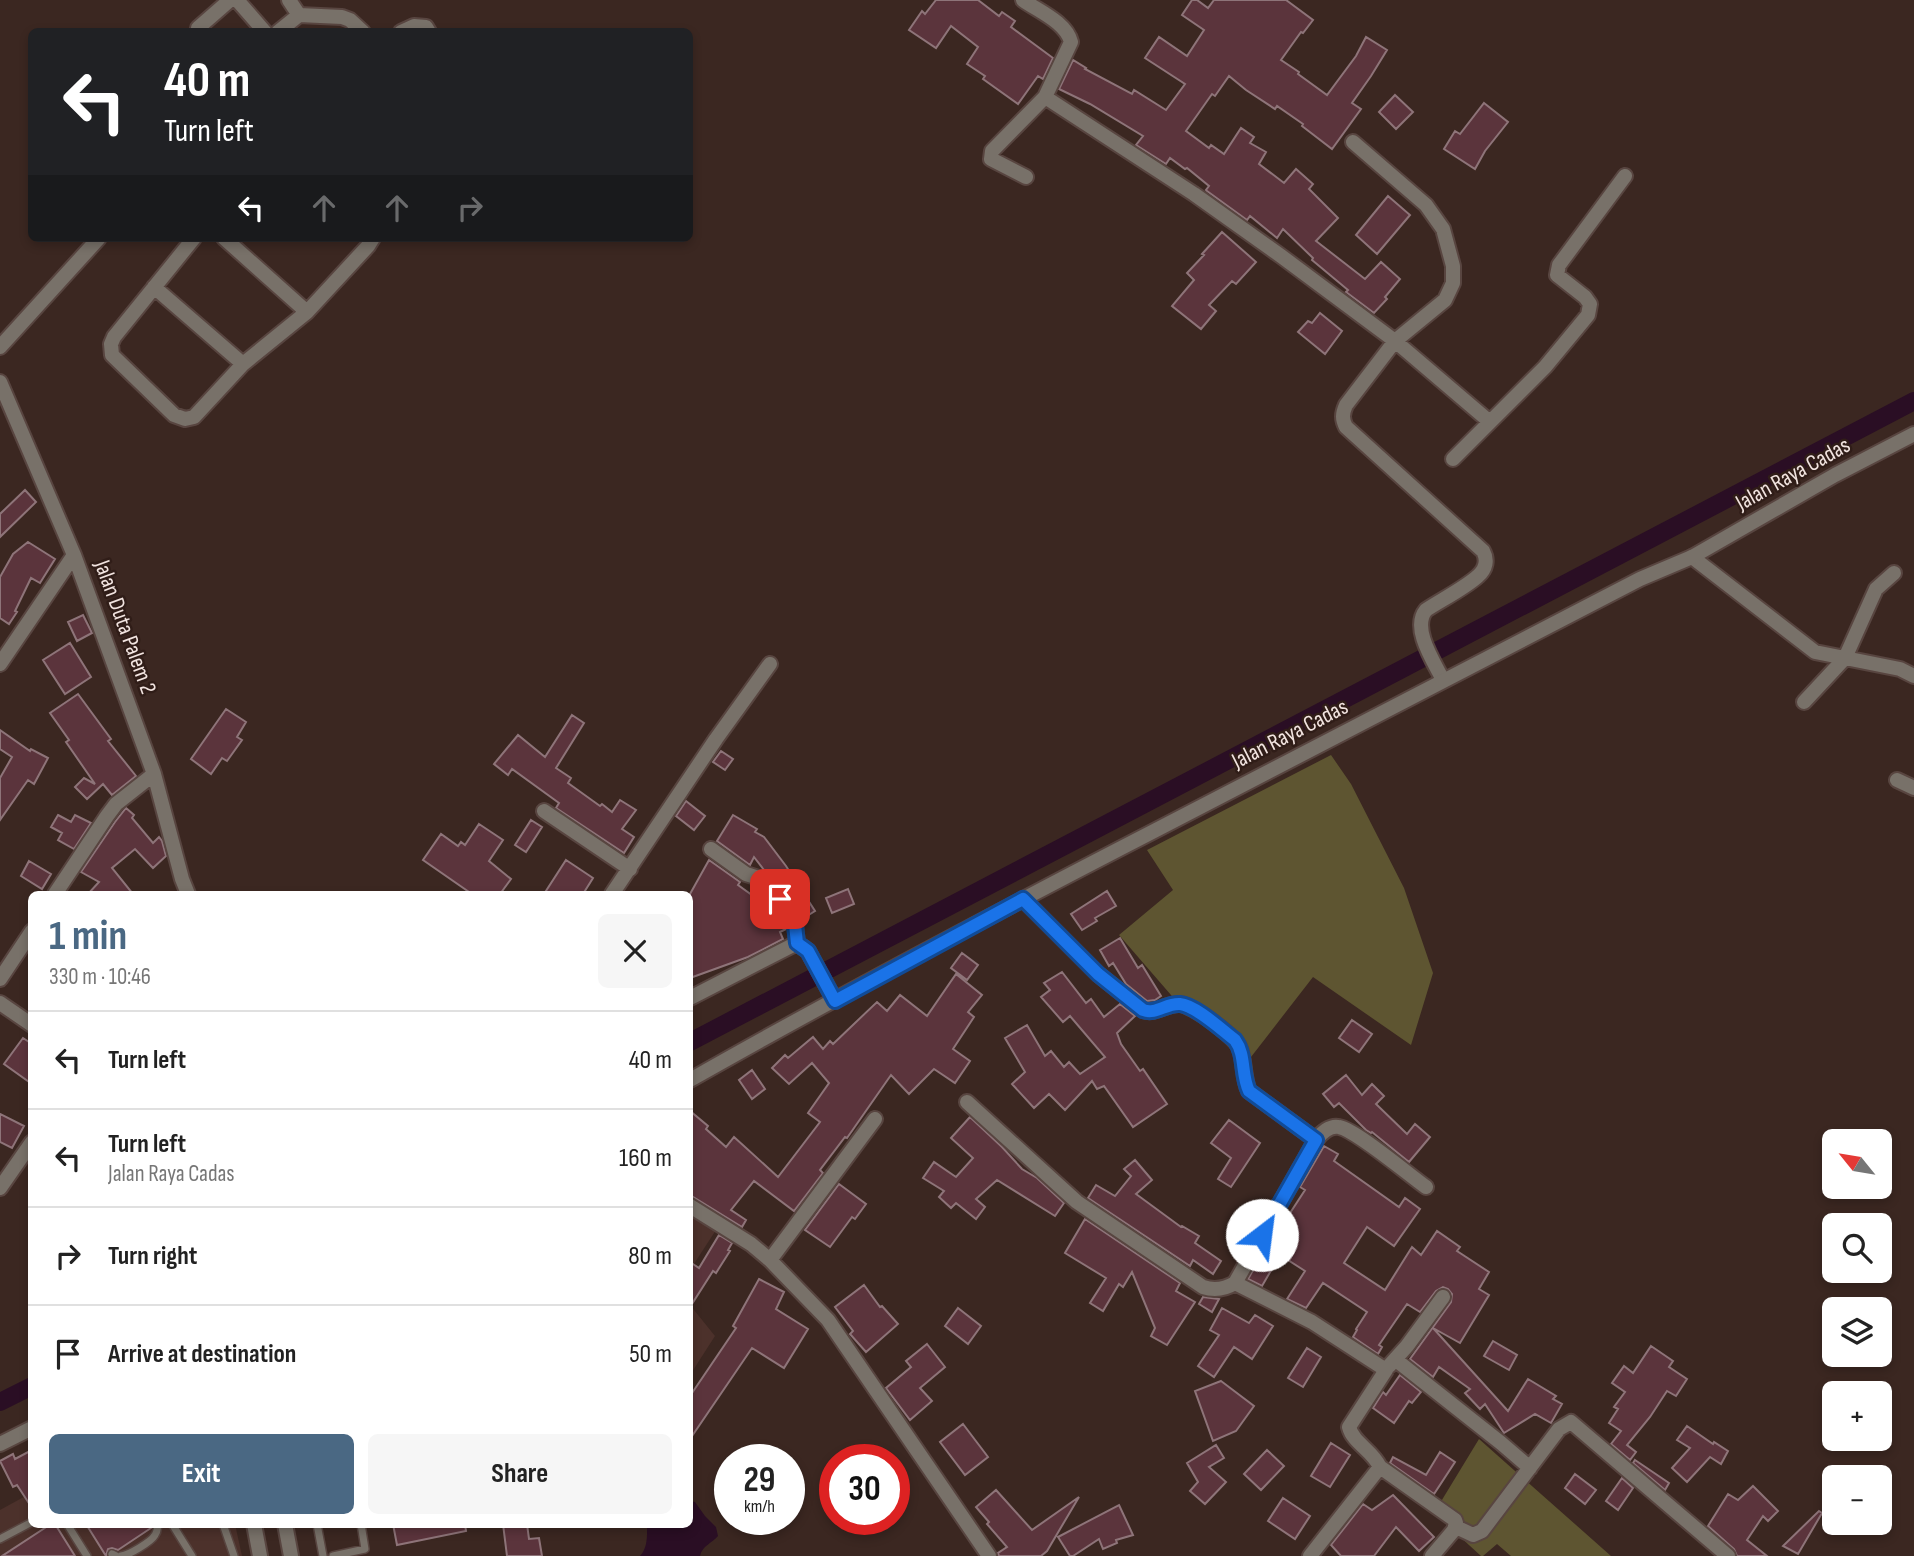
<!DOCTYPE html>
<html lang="en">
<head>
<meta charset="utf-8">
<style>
	body { margin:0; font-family:"Sofia Sans Condensed",sans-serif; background:#f6f6f6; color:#222; height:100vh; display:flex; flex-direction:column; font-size:26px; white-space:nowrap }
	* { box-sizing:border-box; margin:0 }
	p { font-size:23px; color:#767676 }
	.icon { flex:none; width:38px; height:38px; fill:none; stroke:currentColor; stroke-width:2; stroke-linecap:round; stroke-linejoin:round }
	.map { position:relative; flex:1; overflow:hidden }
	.sheet { position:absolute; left:28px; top:891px; width:665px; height:637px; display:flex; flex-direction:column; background:#fff; border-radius:10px; box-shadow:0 4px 10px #0003 }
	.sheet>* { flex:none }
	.top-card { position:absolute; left:28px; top:28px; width:665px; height:214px; border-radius:10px; box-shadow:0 4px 10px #0003; background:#202124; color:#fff; overflow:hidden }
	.needle { width:46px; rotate:300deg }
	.controls { position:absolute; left:1822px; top:1129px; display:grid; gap:14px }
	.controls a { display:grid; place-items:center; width:70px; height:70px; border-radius:10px; background:#fff; box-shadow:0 4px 10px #0003; font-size:35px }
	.speed { position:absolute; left:714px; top:1444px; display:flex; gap:14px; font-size:35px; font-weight:700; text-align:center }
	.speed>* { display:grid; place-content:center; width:91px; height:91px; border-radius:50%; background:#fff; box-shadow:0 4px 10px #0003; line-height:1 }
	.speed small { font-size:18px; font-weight:400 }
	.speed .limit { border:10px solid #d22; background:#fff; color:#111 }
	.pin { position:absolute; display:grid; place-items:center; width:60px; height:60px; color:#fff; margin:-30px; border-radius:14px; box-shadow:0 4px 10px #0006 }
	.me { position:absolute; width:77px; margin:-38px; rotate:30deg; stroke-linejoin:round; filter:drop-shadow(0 0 5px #0008) }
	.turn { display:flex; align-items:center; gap:24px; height:147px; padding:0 21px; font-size:32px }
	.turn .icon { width:91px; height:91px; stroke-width:2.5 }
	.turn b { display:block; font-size:49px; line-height:60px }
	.lanes { display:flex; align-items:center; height:66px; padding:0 21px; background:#0003; justify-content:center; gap:35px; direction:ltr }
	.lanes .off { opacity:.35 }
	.round { display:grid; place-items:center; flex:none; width:74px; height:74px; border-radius:10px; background:#f6f6f6 }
	.head { display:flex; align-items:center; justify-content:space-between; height:119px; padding:0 21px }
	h1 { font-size:42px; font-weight:700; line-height:52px; color:#4a6883 }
	.button { display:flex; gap:14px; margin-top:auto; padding:14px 21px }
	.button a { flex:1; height:80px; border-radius:10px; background:#4a6883; color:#fff; font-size:28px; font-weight:700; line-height:80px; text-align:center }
	.button a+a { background:#f6f6f6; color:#222 }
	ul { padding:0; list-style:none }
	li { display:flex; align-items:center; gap:21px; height:98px; padding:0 21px; border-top:2px solid #e0e0e0 }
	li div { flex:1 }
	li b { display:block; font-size:26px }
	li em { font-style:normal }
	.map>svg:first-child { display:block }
	.built { fill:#4c312b }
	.green { fill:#5e5531 }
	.water { fill:#2a0e24 }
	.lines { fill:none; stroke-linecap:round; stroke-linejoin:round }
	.canal { stroke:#2a0e24; stroke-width:18 }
	.building { fill:#5b343c; stroke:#8e7479; stroke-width:2 }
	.service-casing { stroke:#584540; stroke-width:10 }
	.minor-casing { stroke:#584540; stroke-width:18 }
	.tertiary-casing { stroke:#584540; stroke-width:18 }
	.service { stroke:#787169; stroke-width:7 }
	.minor { stroke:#787169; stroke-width:14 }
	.tertiary { stroke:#787169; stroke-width:14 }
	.route-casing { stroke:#114b97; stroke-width:18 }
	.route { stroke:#1a73e8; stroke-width:12 }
	.labels { text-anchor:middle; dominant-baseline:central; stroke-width:5; stroke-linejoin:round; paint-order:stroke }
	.street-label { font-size:23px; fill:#f2e4e0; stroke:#301d18 }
</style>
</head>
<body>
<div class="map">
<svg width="1914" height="1556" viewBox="0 0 1914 1556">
	<rect width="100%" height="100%" fill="#3b2721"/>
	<path class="built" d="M690,1209L716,1230L690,1270Z
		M690,1305L715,1336L690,1375Z
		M31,1493L32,1524H235L242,1556H0V1510Z"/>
	<path class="green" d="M1331,755L1351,784L1404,888L1433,973L1411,1045L1313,977L1251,1057L1184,1010L1119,935L1173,890L1147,850Z
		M1479,1439L1611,1556H1511L1497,1544L1483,1556H1481L1434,1513Z"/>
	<path class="water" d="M690,1501L695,1502L705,1516L716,1527L718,1536C712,1543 702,1546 700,1556H640C648,1548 647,1535 647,1524H690Z"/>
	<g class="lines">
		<path class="canal" d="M690,1042L1914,401
			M0,1402L32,1386"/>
	</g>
	<path class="building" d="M936,0H978L999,16L1002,12L1015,21L1011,27L1053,58L1043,79L1038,76L1018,104L983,79L985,76L967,64L978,47L951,26L936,48L909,30L922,11L925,14Z
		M1192,0H1197L1208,8L1214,0H1286L1313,20L1303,33L1301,32L1281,60L1299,72L1298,74L1327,95L1356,56L1366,37L1387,50L1371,76L1352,103L1361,109L1332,149L1302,126L1303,124L1277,106L1275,109L1246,90L1229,76L1215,96L1212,94L1186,131L1209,148L1211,145L1224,154L1241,128L1254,137L1250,143L1266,152L1259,164L1284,183L1296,169L1313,184L1309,189L1338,218L1316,241L1365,279L1381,262L1400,279L1385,297L1387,299L1374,313L1346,292L1348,290L1312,260L1313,258L1283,229L1277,238L1250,216L1247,220L1207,191L1206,190L1209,186L1187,168L1185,169L1170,158L1166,164L1136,145L1143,136L1090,104L1059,89L1073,60L1086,68L1085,69L1132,94L1134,90L1166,110L1185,84L1145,58L1159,37L1187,56L1204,30L1182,15Z
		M1395,95L1413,112L1396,129L1379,112Z
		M1484,103L1508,122L1485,151L1475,169L1444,149L1455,131L1460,134Z
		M1388,196L1410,215L1377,254L1356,235Z
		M1222,232L1256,262L1236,284L1232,281L1209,305L1216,311L1201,329L1172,306L1194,280L1187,273L1204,255L1202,254Z
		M1320,313L1342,331L1325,354L1298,332L1308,321L1312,323Z
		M25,490L36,502L0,537V514Z
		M28,542L55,559L40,583L31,578L15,611L17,612L9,624L0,618V577L13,554Z
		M83,615L92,633L77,641L68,622Z
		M70,643L91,677L65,694L43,660Z
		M78,694L111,739L108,741L136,776L112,795L103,784L87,799L75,787L84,778L95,784L66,742L69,740L50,713Z
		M226,709L246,722L237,737L242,740L227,761L222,758L211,774L191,759Z
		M572,715L584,723L556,768L571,778L568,783L600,806L602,804L612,812L620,800L636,810L622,829L634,837L624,853L556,808L559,803L512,769L508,775L494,764L518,735L545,757Z
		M0,730L30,751L31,749L48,758L34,784L28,780L0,820V778L12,757L0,749Z
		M721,751L733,759L725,770L713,762Z
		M686,801L705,816L694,830L676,816Z
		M126,808L134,815L132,818L153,843L159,837L162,841L166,856L153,868L135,849L112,868L133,894H88L99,882L81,872L115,822Z
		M58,815L71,822L75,815L91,823L74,849L58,840L62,833L51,827Z
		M733,815L757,829L755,832L764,837L786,866L815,911L802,919L788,893L773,874L764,870L754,857L750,865L717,841Z
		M531,820L542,827L526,852L515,845Z
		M479,824L503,840L489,861L511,879L500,894H472L423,860L441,834L458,846L461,842L465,845Z
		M566,860L593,878L583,894H544Z
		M709,860L740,882L738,885L777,913L786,929L780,932L783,939L748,957L690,978V894Z
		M29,861L51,874L42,889L21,876Z
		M848,889L854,904L832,913L826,898Z
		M1107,891L1116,906L1095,918L1097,921L1082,930L1071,914Z
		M1120,938L1138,968L1142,965L1161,996L1155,1000L1147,1001L1126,984L1113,963L1109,966L1100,950Z
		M962,953L978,965L967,980L951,968Z
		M1062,972L1086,1003L1091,999L1104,1017L1120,1004L1135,1016L1117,1033L1121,1044L1140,1071L1143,1069L1167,1104L1133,1127L1104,1086L1097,1089L1092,1081L1065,1110L1049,1094L1034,1108L1012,1084L1025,1072L1005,1038L1027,1025L1045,1056L1051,1051L1064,1067L1069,1062L1080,1074L1105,1057L1070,1016L1063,1022L1041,997L1050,990L1044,983Z
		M956,974L982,995L968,1012L974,1017L953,1049L970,1061L955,1083L934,1069L909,1094L891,1075L847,1138L845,1137L820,1170L823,1173L794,1211L754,1181L731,1210L746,1220L742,1227L690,1195V1111L708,1126L706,1129L726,1147L734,1137L778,1177L820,1122L808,1113L829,1083L812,1063L789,1084L772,1068L785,1055L788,1058L813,1037L823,1049L830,1041L833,1044L877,1002L887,1011L900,995L927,1016Z
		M1352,1020L1372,1034L1359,1052L1339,1038Z
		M23,1038L32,1044V1084L4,1064Z
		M752,1070L765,1089L752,1099L739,1080Z
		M1346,1075L1362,1095L1372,1084L1384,1096L1376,1104L1407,1134L1415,1124L1430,1137L1409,1162L1372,1132L1371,1133L1366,1130L1339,1103L1334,1107L1323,1094Z
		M0,1114L24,1126L12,1148L0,1142Z
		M970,1117L1002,1147L1022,1169L1037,1178L1064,1203L1055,1216L997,1180L976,1199L985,1207L976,1219L956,1203L951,1208L939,1197L944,1191L923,1178L934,1162L956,1177L973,1158L951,1138Z
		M1229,1120L1260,1143L1231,1187L1218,1179L1231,1158L1211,1143Z
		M1324,1146L1338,1154L1334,1161L1399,1207L1405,1198L1420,1209L1394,1246L1367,1227L1344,1263L1385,1290L1412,1247L1421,1255L1437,1231L1460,1247L1457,1251L1489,1272L1479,1289L1489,1295L1460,1343L1433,1328L1508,1411L1528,1379L1556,1396L1553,1399L1562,1404L1551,1423L1535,1414L1504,1433L1485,1404L1480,1409L1465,1393L1470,1389L1439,1367L1433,1377L1410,1359L1451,1302L1452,1294L1448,1289L1443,1287L1436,1291L1420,1312L1407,1304L1379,1345L1382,1347L1378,1354L1353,1337L1357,1330L1356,1329L1367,1312L1323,1283L1306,1308L1287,1299L1305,1271L1280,1255L1262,1286L1248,1279L1277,1228L1279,1230L1305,1190L1300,1187Z
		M1135,1160L1152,1180L1136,1194L1181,1227L1182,1226L1199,1236L1195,1243L1221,1261L1213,1274L1193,1260L1190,1266L1088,1198L1096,1185L1115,1196L1131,1176L1124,1169Z
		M839,1184L866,1204L855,1219L852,1217L830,1247L805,1230Z
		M1085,1219L1180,1283L1176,1291L1195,1302L1167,1345L1151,1336L1155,1328L1132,1272L1123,1287L1119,1284L1103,1311L1090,1303L1106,1278L1065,1253Z
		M719,1235L732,1243L728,1250L730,1251L716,1273L713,1271L690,1307V1262L699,1268Z
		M759,1279L784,1292L776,1309L808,1329L784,1368L752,1348L690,1439V1396L736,1328L733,1326Z
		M864,1285L880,1307L882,1306L898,1324L866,1352L850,1334L853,1331L835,1307Z
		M1203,1297L1219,1299L1212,1312L1199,1304Z
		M958,1308L981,1326L968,1344L945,1326Z
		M1222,1308L1249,1323L1255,1315L1273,1326L1252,1359L1234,1347L1214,1377L1198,1366L1219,1335L1210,1330Z
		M1493,1341L1517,1355L1509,1370L1484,1356Z
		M927,1344L945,1367L920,1388L932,1401L910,1420L886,1388L911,1367L906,1361Z
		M1651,1346L1673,1361L1669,1367L1687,1379L1676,1396L1667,1391L1650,1417L1627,1445L1636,1452L1630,1460L1611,1444L1621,1431L1609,1423L1618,1409L1614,1407L1625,1392L1612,1383L1624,1366L1633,1373Z
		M1307,1348L1321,1357L1303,1387L1288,1378Z
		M1400,1375L1421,1392L1412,1403L1409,1401L1394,1423L1373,1408L1383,1392L1386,1395Z
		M1221,1381L1254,1406L1236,1431L1213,1441L1195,1391Z
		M963,1424L988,1457L965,1475L940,1442Z
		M1687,1426L1713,1444L1714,1442L1728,1451L1721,1464L1710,1457L1687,1482L1672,1468L1690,1448L1677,1440Z
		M1331,1443L1350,1455L1330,1487L1311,1476Z
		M1216,1445L1224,1458L1209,1467L1226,1482L1205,1504L1190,1491L1198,1482L1187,1463Z
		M32,1450V1508L17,1485L13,1487L0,1461L13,1454L15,1459Z
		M1267,1450L1284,1466L1261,1490L1244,1474Z
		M1440,1452L1455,1462L1434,1494L1390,1463L1393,1457L1426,1475Z
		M1635,1460L1669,1483L1665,1490L1633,1463Z
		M1575,1474L1596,1490L1585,1504L1565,1488Z
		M1622,1478L1633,1488L1618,1510L1606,1501Z
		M1753,1486L1778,1511L1768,1521L1763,1516L1747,1540L1767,1556H1737L1734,1549L1708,1526L1728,1494L1738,1500Z
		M996,1490L1032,1530L1079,1497L1047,1551L1041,1556H999L998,1553L1007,1547L987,1524L989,1522L976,1507Z
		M1393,1495L1434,1537L1419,1551L1396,1527L1374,1556H1341L1331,1545L1363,1504L1372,1510Z
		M1283,1498L1310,1516L1295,1539L1268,1521Z
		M1119,1505L1133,1535L1116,1540L1117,1543L1103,1549L1099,1539L1073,1556H1070L1058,1537Z
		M1819,1511L1822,1513L1798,1554L1783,1546Z
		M51,1524H55L75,1556H2Z
		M86,1524H152L151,1528L118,1550L112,1548L108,1549L106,1556Z
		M393,1524H465L466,1531L397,1545Z
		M503,1524H527L529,1539L539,1538L542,1556H507Z"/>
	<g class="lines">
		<defs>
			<path id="service" d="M67,1524L87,1556
				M172,1524L192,1556
				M223,1524L234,1556
				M317,1524L323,1556
				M0,1539L32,1522
				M112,1554L116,1556
				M121,1556C129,1555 151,1542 155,1535C158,1531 157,1529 158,1524
				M333,1556L365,1549L361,1524"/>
			<path id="minor" d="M237,0L265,32
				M289,0L299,15
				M1023,0C1038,11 1066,22 1071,42L1045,97L1194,194L1281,256L1395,341L1490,422L1545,367L1588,315L1590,304L1585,297L1557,275L1559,265L1625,176
				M198,28L230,0
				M278,32L299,15L342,17L350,20L363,32
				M401,32L414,26L426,27L429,32
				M1353,142L1426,205L1443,229L1453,266V283L1445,300L1395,341L1346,405C1342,414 1342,419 1346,427L1483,551C1488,560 1486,569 1478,576C1465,588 1441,600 1426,610C1411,628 1434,662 1443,680
				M1026,177L991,159L992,151L1045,97
				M194,238L114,337L111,344L112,355L174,415L185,419L194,417L243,364L307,312L368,246L373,238
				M224,238L307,312
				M154,287L243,364
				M0,347L99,238
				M0,382L74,555L154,774L182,879L188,894
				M1453,459L1490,422
				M1692,557L1815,652L1900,669L1914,676
				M0,664L74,555
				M1804,702L1845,658L1876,589L1894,573
				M1897,780L1914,788
				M544,811L630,869
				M711,849L746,874L765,880L780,899L795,925L797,943L808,951L835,1001
				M55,894L107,816L116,804L154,774
				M612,894L716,739L770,664
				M0,979L32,931
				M690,998L797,943
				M0,1003L32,1025
				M967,1102L1077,1202L1203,1287C1215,1291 1225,1289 1235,1283L1316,1140L1249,1091C1243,1078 1245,1063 1240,1049C1237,1037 1192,1005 1180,1004C1166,1003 1156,1015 1143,1010L1098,974L1023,899
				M1316,1140C1321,1133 1330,1125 1339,1127C1356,1130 1409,1175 1426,1187
				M0,1188L32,1142
				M690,1206L751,1244L770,1260L828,1320L989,1556
				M770,1260L875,1119
				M1235,1283L1312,1322L1386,1370L1349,1427C1353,1443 1372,1450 1380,1467L1310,1556
				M1396,1360L1501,1443L1530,1468
				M1389,1366L1407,1346L1443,1297
				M1380,1467L1455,1520L1456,1523L1454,1530L1432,1556
				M254,1524L260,1556
				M285,1524L291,1556
				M1456,1527L1473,1535L1482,1531L1559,1429L1571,1422L1728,1556"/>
			<path id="tertiary" d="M690,1080C843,993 999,911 1156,830C1317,746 1478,662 1640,579L1692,557L1835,475L1914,434
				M0,1444L32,1428"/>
		</defs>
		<use href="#service" class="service-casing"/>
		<use href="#minor" class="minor-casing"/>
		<use href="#tertiary" class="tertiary-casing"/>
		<use href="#service" class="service"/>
		<use href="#minor" class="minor"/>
		<use href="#tertiary" class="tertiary"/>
	</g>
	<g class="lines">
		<defs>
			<path id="route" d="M780,899L795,925L797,943L808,951L835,1001L1023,899L1098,974L1143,1010C1156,1015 1166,1003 1180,1004C1195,1005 1222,1030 1235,1040C1246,1055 1241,1075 1249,1091L1316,1140L1262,1235"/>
		</defs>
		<use href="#route" class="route-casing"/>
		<use href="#route" class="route"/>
	</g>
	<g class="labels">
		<g class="street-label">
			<text transform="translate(1793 474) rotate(-29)">Jalan Raya Cadas</text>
			<text transform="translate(125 627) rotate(70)">Jalan Duta Palem 2</text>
			<text transform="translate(1290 734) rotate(-27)">Jalan Raya Cadas</text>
		</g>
	</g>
</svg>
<div class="controls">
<a><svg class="needle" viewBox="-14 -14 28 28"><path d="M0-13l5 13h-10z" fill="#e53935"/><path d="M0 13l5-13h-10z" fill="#767676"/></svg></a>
<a><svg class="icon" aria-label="search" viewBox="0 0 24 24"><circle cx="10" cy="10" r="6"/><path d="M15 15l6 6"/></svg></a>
<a><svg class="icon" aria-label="layers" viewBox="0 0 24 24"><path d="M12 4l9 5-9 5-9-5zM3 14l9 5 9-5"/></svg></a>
<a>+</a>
<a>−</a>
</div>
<div class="speed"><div>29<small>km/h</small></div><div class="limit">30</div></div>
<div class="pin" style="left:780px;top:899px;background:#d93025"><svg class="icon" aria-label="arrive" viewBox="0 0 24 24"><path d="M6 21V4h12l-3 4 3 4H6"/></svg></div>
<svg class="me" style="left:1262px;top:1235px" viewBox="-20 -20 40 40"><circle r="19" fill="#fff"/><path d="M0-13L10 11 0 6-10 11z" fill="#1a73e8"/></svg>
<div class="top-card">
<div class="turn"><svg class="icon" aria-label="left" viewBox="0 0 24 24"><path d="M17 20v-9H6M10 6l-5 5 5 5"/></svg><div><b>40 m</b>Turn left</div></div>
<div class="lanes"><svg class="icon" aria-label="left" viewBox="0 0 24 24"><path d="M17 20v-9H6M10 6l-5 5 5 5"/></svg><svg class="icon off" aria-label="ahead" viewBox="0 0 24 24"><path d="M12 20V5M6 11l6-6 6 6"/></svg><svg class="icon off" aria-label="ahead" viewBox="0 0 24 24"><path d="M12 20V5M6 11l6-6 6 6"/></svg><svg class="icon off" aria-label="right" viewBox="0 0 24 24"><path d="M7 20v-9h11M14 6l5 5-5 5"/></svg></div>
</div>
<section class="sheet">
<div class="head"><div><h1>1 min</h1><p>330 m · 10:46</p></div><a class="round"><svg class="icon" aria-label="close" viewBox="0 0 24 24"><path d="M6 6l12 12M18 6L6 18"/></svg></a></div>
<ul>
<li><svg class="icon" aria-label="left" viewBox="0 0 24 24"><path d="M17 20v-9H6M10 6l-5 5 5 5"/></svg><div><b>Turn left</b></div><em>40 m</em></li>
<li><svg class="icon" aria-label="left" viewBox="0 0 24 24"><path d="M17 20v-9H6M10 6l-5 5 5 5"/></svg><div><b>Turn left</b><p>Jalan Raya Cadas</p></div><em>160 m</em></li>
<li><svg class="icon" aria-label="right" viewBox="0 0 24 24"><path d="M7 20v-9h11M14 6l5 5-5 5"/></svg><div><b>Turn right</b></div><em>80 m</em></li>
<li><svg class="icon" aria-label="arrive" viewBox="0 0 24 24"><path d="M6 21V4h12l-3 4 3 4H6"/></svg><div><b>Arrive at destination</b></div><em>50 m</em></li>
</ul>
<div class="button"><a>Exit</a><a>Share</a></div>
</section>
</div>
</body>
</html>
